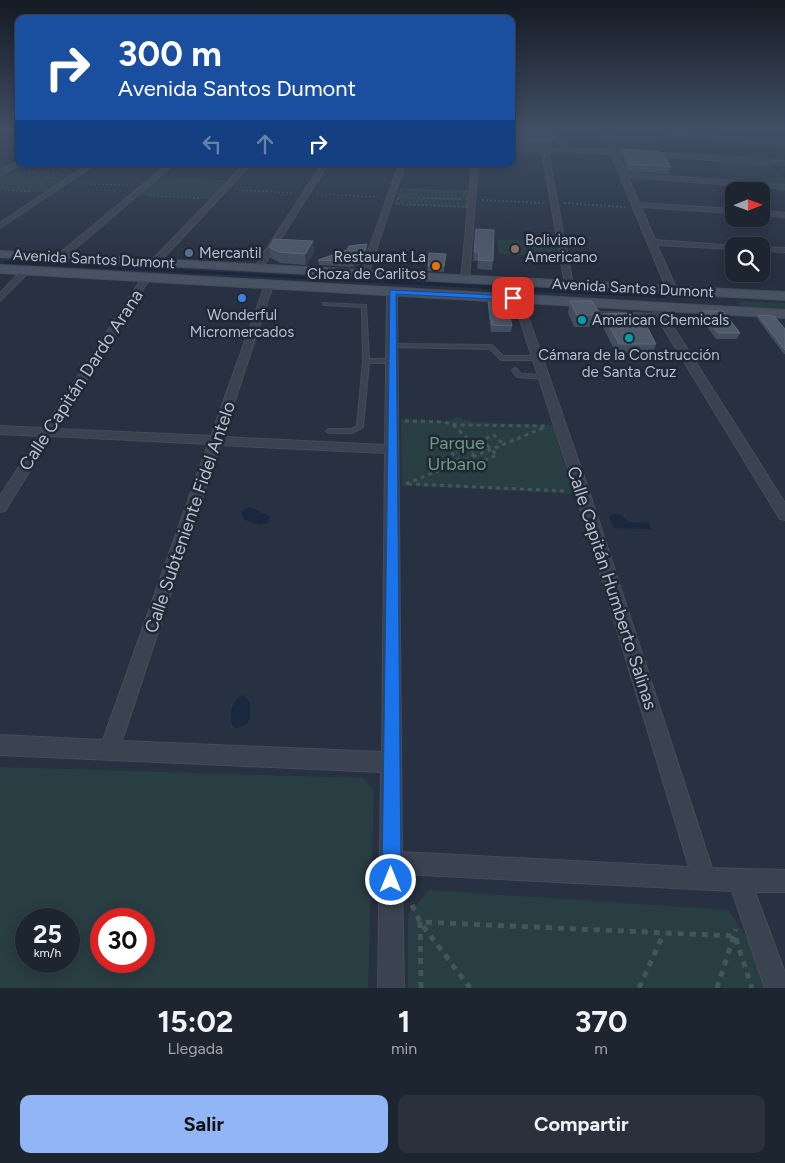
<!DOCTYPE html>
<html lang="es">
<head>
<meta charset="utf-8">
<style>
	body { margin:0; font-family:Figtree,sans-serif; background:#2a313d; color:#f1f3f6; height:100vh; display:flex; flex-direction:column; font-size:19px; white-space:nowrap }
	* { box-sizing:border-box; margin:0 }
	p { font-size:16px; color:#a0a5ab }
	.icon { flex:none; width:28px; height:28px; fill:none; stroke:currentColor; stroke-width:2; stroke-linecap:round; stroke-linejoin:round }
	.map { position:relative; height:988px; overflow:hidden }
	.details { display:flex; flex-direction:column; background:#1d2531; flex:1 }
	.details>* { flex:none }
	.banner { position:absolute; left:15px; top:15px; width:500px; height:152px; border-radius:10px; box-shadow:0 2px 12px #0003,0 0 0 1px #3b424d; background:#1a4fa0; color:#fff; overflow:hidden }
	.needle { width:32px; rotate:89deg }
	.controls { position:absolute; left:725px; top:182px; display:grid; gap:10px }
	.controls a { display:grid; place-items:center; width:45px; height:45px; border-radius:10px; background:#1d2531; box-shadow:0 2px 12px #0003,0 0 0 1px #3b424d; font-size:25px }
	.speed { position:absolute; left:15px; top:908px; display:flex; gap:10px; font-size:25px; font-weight:700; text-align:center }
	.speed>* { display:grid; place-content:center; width:65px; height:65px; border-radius:50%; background:#1d2531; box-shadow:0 2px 12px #0003,0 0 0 1px #3b424d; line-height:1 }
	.speed small { font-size:12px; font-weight:400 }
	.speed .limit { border:8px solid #d22; background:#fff; color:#111 }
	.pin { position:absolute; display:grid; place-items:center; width:42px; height:42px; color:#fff; margin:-21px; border-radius:10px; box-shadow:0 2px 8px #0006 }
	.me { position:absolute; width:55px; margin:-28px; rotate:0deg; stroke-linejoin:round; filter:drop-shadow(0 0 4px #0008) }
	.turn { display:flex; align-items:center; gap:18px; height:105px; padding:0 20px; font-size:22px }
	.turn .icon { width:65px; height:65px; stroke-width:2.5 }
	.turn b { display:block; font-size:35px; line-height:42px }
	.lanes { display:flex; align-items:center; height:48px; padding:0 20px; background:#0003; justify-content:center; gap:25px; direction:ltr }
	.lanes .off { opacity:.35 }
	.eta { display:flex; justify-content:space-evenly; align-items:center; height:85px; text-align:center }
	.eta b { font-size:30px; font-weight:700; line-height:35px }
	.primary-button { display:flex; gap:10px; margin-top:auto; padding:10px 20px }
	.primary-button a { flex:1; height:58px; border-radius:10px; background:#92b5f6; color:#111; font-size:20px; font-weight:700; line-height:58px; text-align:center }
	.primary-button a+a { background:#2a313d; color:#f1f3f6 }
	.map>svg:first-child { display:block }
	.green { fill:#293e42; fill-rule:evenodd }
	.water { fill:#19273f }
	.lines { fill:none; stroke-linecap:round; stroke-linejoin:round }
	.stream-far1 { stroke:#19273f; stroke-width:3 }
	.stream { stroke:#19273f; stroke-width:4 }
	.lane-casing { stroke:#454c5a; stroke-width:2 }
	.street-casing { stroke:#454c5a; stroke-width:2 }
	.secondary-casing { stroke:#454c5a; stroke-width:2 }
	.path-far3 { stroke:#425759; stroke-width:1; stroke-dasharray:2 2; stroke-linecap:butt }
	.path-far2 { stroke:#425759; stroke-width:2; stroke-dasharray:2 2; stroke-linecap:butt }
	.path-far1 { stroke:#425759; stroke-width:3; stroke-dasharray:4 4; stroke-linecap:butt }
	.path { stroke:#425759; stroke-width:5; stroke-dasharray:6 6; stroke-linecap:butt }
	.lane { fill:#3b4350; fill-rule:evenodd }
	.street { fill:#3b4350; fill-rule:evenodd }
	.secondary { fill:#495263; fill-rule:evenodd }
	.wall { fill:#424d5e }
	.shaded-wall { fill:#323d4e }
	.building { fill:#4f5a6a; stroke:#5f6979 }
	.route { fill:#1a73e8; stroke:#114b97 }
	.education-dot { fill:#8d6e63; stroke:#1f2836; stroke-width:2 }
	.service-dot { fill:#5c6f8a; stroke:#1f2836; stroke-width:2 }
	.food-dot { fill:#e8710a; stroke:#1f2836; stroke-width:2 }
	.shop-dot { fill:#3f7fe0; stroke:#1f2836; stroke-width:2 }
	.culture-dot { fill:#0f9aa8; stroke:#1f2836; stroke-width:2 }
	.labels { text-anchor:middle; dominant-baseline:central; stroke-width:5; stroke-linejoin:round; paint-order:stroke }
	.far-poi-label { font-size:15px; fill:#b8becb; stroke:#1f2836; text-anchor:start }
	.far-street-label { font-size:15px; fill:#b8becb; stroke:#1f2836 }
	.street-label { font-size:18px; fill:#b8becb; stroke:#1f2836 }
	.park-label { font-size:18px; fill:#6f9b7b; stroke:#1f2836 }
</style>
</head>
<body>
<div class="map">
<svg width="785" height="988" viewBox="0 0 785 988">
	<rect width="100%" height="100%" fill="#273141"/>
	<path class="green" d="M713,160L771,165L785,179V185L730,181Z
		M11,171L73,174L45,193L0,190V177Z
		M158,178L227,180L210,199L136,196Z
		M400,188L469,191L468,208L395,204Z
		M498,239L554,242L557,257L498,254Z
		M744,301L785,303V310L744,308L737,303Z
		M457,417L473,422L553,425L573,494L402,485L401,418L447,421Z
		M0,767L363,778L374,791L368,988H0ZM26,919H69V961H26ZM101,919H144V961H101Z
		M429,890L728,910L749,940L765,988H408V914Z"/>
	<path class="water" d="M249,507L270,516L268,523L259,525L243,519L242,511Z
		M614,514L620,515L629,522L649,523L651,529L614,528L609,516Z
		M243,695L250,703V719L245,725L236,728L232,725C229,714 231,700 243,695Z"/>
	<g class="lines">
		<path class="stream-far1" d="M5,262L507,288"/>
		<path class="stream" d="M483,287L665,296"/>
		<defs>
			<path id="lane" d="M608,136L653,139L654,140L653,141L607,138Z
				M323,303L366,305L369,359H392L395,361L392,363H369L363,427L352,433H329L326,431L329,429H351L357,426L363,361L362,307L325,305L323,304Z
				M592,306H596L598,311L601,312L661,314L663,315L661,316L601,314L594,313L592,307Z
				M392,344L491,345L493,346L503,356H538L541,358L538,360H502L500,359L490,349L390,347L389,346Z
				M515,368L517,369L521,374L544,375L547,377L544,379L517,377L512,370Z"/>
			<path id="street" d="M0,129H19V133L0,132Z
				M545,129H551L571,149L610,150L601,129H607L616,150L785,161V165L618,154L626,173L785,185V189L628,177L639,203L734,209V213L641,207L655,240L738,246H734V249L657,245L677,290L672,293L667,290L611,154L548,152L573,285L569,288L565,285L542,152L511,151V147L564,149Z
				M618,129H643L785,142V146Z
				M19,161L21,164L0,175V170Z
				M89,164H96L0,228V223Z
				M168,164H174L62,260H56V256Z
				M245,164H251L157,265H151V261Z
				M322,164H328L261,270H255L254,268Z
				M399,164H405L368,274L361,276L360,274Z
				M472,164H478L469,280L465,283L461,280Z
				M761,211L785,213V217L761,215Z
				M761,247L785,248V252L761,251Z
				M23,269L30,271L0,301V293Z
				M146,275L150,278L56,429L211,436L265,285L269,282L273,285L223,437L385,445L387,292L392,289L397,292L402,852L689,867L575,491L513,298L521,296L589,491L712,868L785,870V892H755L785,973V988H765L732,891L402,874L404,988H378L381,772L0,755V735L103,740L208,444L51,436L5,511L0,512V496L39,436L0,434V426L44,428L142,278ZM220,445L385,453L382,752L122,741Z
				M655,303L660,306L785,503V520L780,519L650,306Z"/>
			<path id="secondary" d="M0,251L785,292V300L0,257Z
				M0,265L785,310V318L0,273Z"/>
		</defs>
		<use href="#lane" class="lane-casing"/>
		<use href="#street" class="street-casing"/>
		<use href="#secondary" class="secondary-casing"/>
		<path class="path-far3" d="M24,171L60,173
			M44,172L45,178H54
			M33,177L45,174
			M82,184L130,185
			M0,190L31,192
			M238,190L294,193
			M317,194L378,197
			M149,196L200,198
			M402,197L460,199
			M398,199L401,189L467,192V199"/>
		<path class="path-far2" d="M193,198H200
			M398,198L396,204L467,207V198
			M423,198L461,199
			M482,200L543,203
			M564,203L625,207"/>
		<path class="path-far1" d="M405,421L443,422L458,425L546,426
			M453,425L479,449
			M487,445L497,455L480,462L470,452Z
			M460,461L452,453L494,435L503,444
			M406,484L546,427
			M408,484L567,491"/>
		<path class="path" d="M412,905L420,922L470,988
			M421,988L420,922L735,936L752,988
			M639,988L664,933
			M717,988L736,929"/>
		<use href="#lane" class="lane"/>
		<use href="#street" class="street"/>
		<use href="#secondary" class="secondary"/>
	</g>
	<path class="wall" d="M511,129L552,141L551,147L511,145Z
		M623,149L671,167L668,174L627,171L622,156Z
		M476,229L493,261L492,270L477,269L478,261H473Z
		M313,241L314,253L306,265L280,263L271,258L269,247Z
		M367,249L362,264L353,267L319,265L318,260Z
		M446,254L444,272L427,271L428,266Z
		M570,301L600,315L596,327H574L568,313Z
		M488,302L512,326L511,332H491L488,309Z
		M702,311L740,333L737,339H716L700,317Z
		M603,314L656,344L653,353H616L601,323Z
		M758,315L785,329V354H784L757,318Z"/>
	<path class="shaded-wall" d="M313,241L314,253L306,265L305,254Z
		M367,244V249L362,264L353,267V262Z"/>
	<path class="building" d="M511,129H540L552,141L511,140Z
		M623,149L662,152L671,167L629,164Z
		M476,229L494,230L493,261L478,260L479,252H474Z
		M274,239L313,241L305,254L279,252L269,247Z
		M367,244L362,259L353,262L318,260L347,250L349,246Z
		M429,253L446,254L444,266H428Z
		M570,301H592L600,315H577Z
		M488,302L507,303L512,326L492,325Z
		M702,311H723L740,333H718Z
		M626,313L628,316L642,317L656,344H619L603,314Z
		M758,315L774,316L785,329V350Z"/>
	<linearGradient id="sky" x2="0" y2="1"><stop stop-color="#151b24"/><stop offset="0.48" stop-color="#414e65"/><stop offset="1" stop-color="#414e65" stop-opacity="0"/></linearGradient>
	<rect width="785" height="268" fill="url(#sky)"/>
	<path class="route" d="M390,290L513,296L517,298L513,300L396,294L401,880L398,886L391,889L385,886L382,880Z"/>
	<circle class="education-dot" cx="515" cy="249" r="5"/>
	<circle class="service-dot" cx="189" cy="253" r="5"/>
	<circle class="food-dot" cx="436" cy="266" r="5"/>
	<circle class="shop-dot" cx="242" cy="298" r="5"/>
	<g class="culture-dot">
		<circle cx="582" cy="320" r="5"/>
		<circle cx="629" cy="338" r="5"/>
	</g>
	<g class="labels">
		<g class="far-poi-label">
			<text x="525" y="240">Boliviano<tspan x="525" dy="17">Americano</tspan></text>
			<text x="199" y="253">Mercantil</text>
			<text x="426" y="257" text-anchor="end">Restaurant La<tspan x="426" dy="17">Choza de Carlitos</tspan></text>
			<text x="242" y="315" text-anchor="middle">Wonderful<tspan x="242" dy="17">Micromercados</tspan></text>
			<text x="592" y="320">American Chemicals</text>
			<text x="629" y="355" text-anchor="middle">Cámara de la Construcción<tspan x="629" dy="17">de Santa Cruz</tspan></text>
		</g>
		<g class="far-street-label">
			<text transform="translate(94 259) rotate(3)">Avenida Santos Dumont</text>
			<text transform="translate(633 288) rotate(3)">Avenida Santos Dumont</text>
		</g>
		<g class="street-label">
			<text transform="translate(81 380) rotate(-57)">Calle Capitán Dardo Arana</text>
			<text transform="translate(190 517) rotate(-71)">Calle Subteniente Fidel Antelo</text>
			<text transform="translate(612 588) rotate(72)">Calle Capitán Humberto Salinas</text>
		</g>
		<g class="park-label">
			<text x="457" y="443">Parque<tspan x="457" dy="21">Urbano</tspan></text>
		</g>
	</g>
</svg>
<div class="controls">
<a><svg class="needle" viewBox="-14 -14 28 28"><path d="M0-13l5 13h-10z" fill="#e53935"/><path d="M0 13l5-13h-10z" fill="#a0a5ab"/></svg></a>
<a><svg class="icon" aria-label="search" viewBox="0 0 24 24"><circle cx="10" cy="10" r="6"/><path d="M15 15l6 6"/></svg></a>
</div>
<div class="speed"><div>25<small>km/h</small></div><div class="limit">30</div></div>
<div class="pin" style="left:513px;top:298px;background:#d93025"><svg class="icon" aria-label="arrive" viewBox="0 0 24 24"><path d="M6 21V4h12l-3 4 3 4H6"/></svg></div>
<svg class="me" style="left:391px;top:880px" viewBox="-20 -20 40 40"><circle r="17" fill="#1a73e8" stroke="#fff" stroke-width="3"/><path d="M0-11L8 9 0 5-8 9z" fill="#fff"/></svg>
<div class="banner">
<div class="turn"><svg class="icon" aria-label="right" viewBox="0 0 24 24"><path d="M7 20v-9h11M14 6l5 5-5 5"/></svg><div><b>300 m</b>Avenida Santos Dumont</div></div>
<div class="lanes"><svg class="icon off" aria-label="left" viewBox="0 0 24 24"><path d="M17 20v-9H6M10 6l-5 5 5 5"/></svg><svg class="icon off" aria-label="ahead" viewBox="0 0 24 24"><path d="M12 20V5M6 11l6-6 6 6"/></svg><svg class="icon" aria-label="right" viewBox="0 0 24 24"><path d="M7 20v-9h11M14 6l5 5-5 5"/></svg></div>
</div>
</div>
<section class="details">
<div class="eta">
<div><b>15:02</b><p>Llegada</p></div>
<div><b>1</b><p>min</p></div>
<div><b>370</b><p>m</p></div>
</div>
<div class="primary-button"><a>Salir</a><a>Compartir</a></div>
</section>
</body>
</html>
